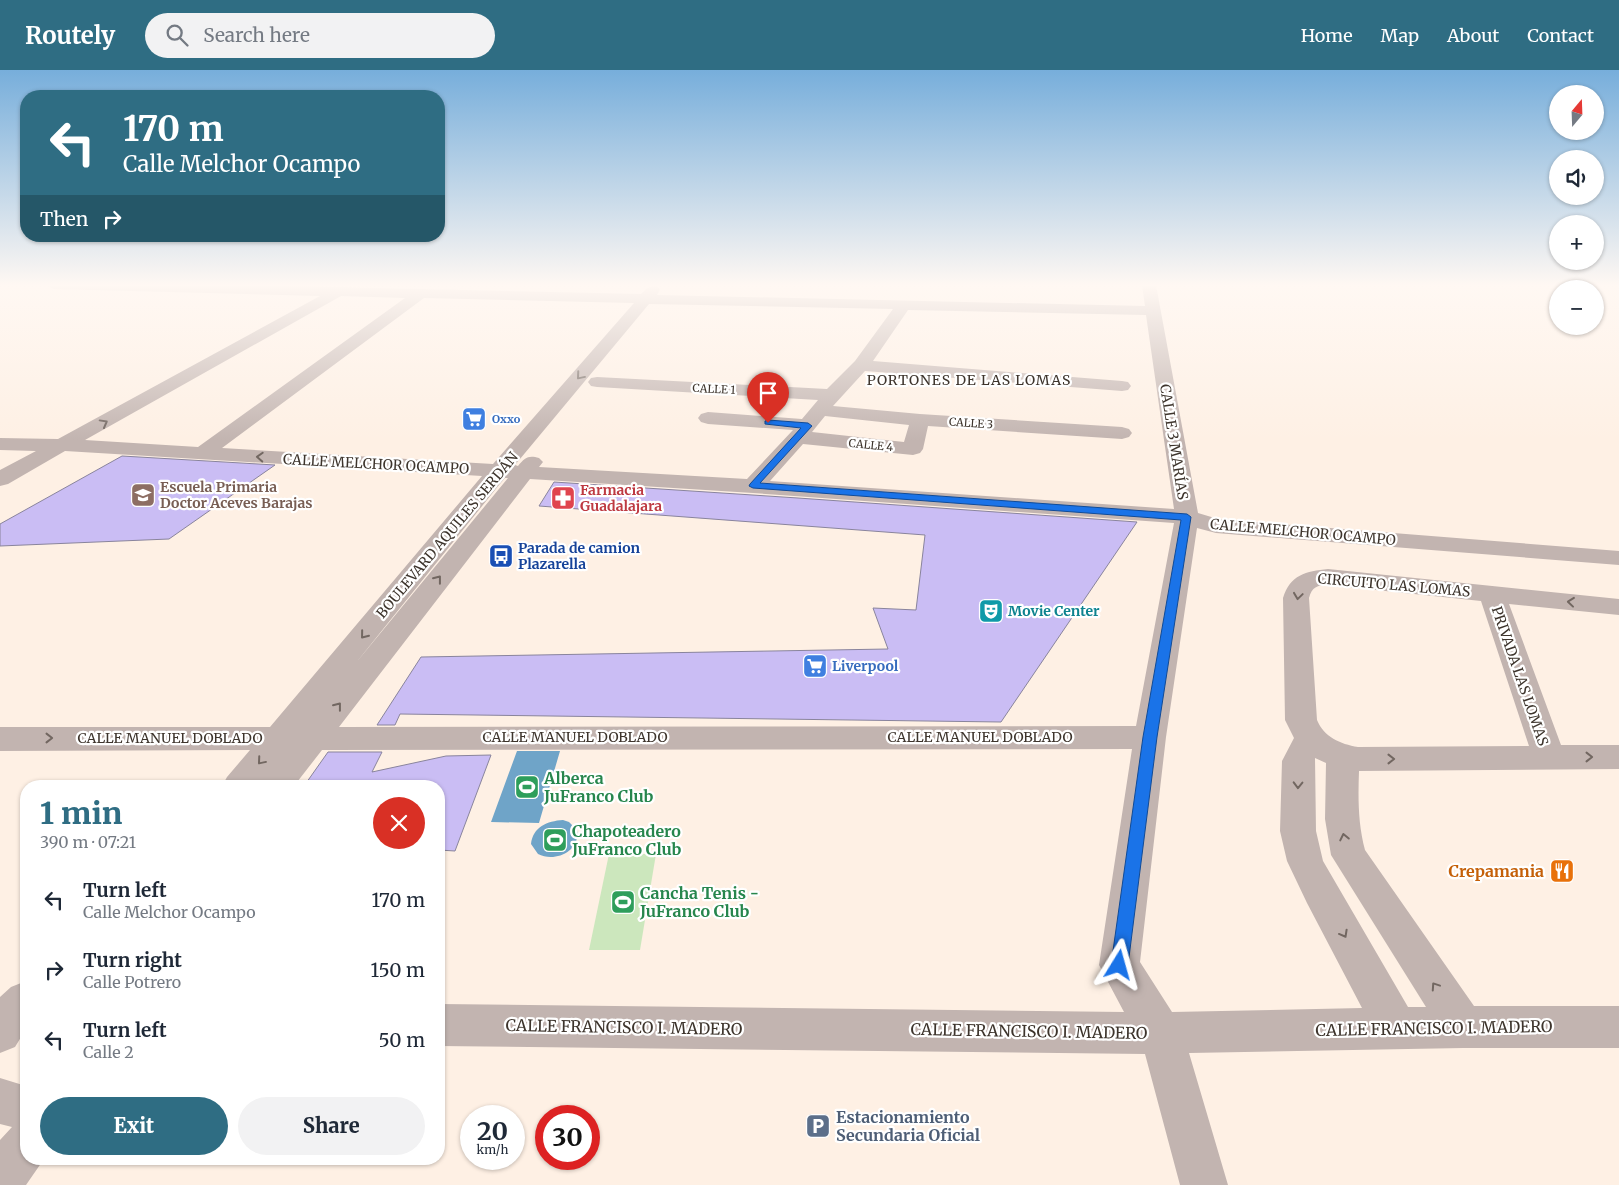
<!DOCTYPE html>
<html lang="en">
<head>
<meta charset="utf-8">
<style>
	body { margin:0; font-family:Merriweather,serif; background:#f2f2f3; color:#1f2937; height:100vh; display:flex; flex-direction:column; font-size:19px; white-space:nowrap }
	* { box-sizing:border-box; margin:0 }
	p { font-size:16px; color:#747a83 }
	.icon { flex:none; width:28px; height:28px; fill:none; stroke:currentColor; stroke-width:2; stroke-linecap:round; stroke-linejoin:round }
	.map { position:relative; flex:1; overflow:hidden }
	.sheet { position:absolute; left:20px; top:710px; width:425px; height:385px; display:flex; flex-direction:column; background:#fff; border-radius:20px; box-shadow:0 1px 4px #0004 }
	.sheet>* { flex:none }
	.top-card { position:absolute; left:20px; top:20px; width:425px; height:152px; border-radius:20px; box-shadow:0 1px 4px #0004; background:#2f6d83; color:#fff; overflow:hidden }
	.needle { width:32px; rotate:19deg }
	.controls { position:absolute; left:1549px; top:15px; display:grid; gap:10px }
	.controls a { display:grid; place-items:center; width:55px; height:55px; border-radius:50%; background:#fff; box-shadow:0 1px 4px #0004; font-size:25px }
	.speed { position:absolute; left:460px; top:1035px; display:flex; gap:10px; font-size:25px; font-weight:700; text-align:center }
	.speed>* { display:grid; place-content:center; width:65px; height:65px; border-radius:50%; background:#fff; box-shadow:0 1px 4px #0004; line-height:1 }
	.speed small { font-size:12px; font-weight:400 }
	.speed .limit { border:8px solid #d22; background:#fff; color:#111 }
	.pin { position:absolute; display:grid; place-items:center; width:42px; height:42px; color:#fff; margin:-51px -21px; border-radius:50% 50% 50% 0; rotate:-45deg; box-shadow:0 0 5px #0007 }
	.pin .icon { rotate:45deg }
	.me { position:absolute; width:55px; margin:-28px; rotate:8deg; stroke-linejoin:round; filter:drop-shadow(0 0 4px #0008) }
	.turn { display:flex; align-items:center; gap:18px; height:105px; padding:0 20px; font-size:22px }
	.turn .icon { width:65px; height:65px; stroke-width:2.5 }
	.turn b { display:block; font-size:35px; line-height:42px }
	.then { display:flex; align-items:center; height:48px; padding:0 20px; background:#0003; gap:10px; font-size:19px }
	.round { display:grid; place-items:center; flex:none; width:52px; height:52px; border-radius:26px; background:#f2f2f3 }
	.head { display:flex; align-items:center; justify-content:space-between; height:85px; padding:0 20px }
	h1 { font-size:30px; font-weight:800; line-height:38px; color:#2f6d83 }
	.cta { display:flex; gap:10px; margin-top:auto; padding:10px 20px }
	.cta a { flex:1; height:58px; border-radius:30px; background:#2f6d83; color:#fff; font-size:20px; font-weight:800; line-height:58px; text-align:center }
	.cta a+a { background:#f2f2f3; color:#1f2937 }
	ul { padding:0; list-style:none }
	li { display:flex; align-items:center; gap:15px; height:70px; padding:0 20px }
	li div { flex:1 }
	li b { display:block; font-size:19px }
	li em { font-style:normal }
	header { display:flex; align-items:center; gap:30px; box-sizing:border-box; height:70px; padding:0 25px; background:#2f6d83; color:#fff }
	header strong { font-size:24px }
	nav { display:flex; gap:28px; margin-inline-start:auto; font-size:18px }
	.search { width:350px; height:45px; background:#f2f2f3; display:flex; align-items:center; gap:12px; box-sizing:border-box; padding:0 18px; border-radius:28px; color:#747a83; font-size:19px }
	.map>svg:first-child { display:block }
	.green { fill:#cce7bd }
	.water { fill:#6fa4c8 }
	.building { fill:#cabdf4; stroke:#89849c }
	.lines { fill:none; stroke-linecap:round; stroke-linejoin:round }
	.minor { fill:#c2b4b0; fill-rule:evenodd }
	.oneway { stroke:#726761 }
	.route { fill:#1a73e8; stroke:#114b97 }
	.labels { text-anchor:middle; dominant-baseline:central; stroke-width:4.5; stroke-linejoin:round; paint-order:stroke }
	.far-street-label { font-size:11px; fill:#3d342c; stroke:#fff }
	.far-shop-label { font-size:11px; font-weight:bold; fill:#366cbe; stroke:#fff; text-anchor:start }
	.far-quarter-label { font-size:14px; letter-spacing:1px; fill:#3d342c; stroke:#fff }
	.street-label { font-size:14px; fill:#3d342c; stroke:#fff }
	.education-label { font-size:14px; font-weight:bold; fill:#785e54; stroke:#fff; text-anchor:start }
	.health-label { font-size:14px; font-weight:bold; fill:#be3a42; stroke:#fff; text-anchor:start }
	.transit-label { font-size:14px; font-weight:bold; fill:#164399; stroke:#fff; text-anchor:start }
	.culture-label { font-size:14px; font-weight:bold; fill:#0d838f; stroke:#fff; text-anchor:start }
	.shop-label { font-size:14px; font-weight:bold; fill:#366cbe; stroke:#fff; text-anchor:start }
	.near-leisure-label { font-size:16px; font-weight:bold; fill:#27864d; stroke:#fff; text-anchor:start }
	.near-food-label { font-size:16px; font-weight:bold; fill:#c56008; stroke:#fff; text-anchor:end }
	.near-street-label { font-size:16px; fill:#3d342c; stroke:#fff }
	.near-service-label { font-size:16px; font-weight:bold; fill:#4e5e75; stroke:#fff; text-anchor:start }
</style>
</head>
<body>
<header>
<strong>Routely</strong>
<div class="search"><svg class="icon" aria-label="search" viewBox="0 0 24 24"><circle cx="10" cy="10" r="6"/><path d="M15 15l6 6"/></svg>Search here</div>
<nav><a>Home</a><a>Map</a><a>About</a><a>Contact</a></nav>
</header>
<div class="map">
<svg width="1619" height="1115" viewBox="0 0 1619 1115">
	<rect width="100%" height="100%" fill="#fef0e4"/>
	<path class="green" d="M609,784H656L640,880H589Z"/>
	<path class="water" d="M517,681H560L539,753L491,752Z
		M563,750L569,752L577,760C581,781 555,793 538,784L531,774C533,757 547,751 563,750Z"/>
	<path class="building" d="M122,386L275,395L169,469L0,476V454Z
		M554,412L798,428L1137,452L1001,652L400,644L395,655H377L421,587L888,579L873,538L916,540L925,465L539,436Z
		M328,682H382L372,702L446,686L491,685L455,781L439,780V716H304Z"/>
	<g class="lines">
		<path class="minor" d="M46,215H247L641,224C647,218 650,215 658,217L660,220L657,225L1145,236L1142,215H1156L1198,443L1218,449L1619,481V495L1216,463L1197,458L1166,667L1140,892L1172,942L1362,938L1307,833L1287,791L1280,761L1282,691L1294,668L1285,650L1283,528C1290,505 1306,501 1328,499L1619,529V545L1509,534L1561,675H1619V699L1359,701C1358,728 1358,754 1365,780L1474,936H1619V978H1463L1189,983L1228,1115H1180L1145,984L439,976V934L1124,942L1099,895L1132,679L322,680L294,716H222L227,707L250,680L0,681V657H270L482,406L65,381L8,414L0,416V400L36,381L0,380V368L58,369L320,226L53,219ZM341,226L405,228L198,377L85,370ZM424,228L634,233L493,394L222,378ZM649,234L893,239L855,291L827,319L597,307L591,308L588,312L591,316L597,317L818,330L802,349L708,342L701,344L698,348L701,352L708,354L793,360L747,409L539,397L543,392L539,388C529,385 525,387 518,396L515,395ZM908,240L1146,245L1174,439L770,411L803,374L913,385L920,383L923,379L928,356L1122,369L1129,367L1132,363L1129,359L1122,357L920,344L833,336L865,301L1122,321L1128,320L1131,316L1128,312L1122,311L873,291ZM825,346L909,355L904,372L812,362ZM505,408H508L355,594L499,415ZM530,409L753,423L1174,453L1136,656L339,657ZM1328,515L1481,531L1529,676L1358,677C1340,674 1324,667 1317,650L1309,528C1312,517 1317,515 1328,515ZM1315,688L1326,693L1325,749L1331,785L1426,937H1408L1323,791L1316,761Z
			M26,911V959L15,977L0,983V927L11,917Z
			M0,1008L26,1016V1089H44L26,1115H0V1070L12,1057L0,1054Z"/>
	</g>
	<defs><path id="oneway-chevron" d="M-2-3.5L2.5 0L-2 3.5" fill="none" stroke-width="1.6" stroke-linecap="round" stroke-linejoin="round" transform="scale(1.25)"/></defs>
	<g class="oneway">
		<use href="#oneway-chevron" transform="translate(580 306) rotate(130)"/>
		<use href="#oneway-chevron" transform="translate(104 353) rotate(-29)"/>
		<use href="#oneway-chevron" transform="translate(260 387) rotate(-177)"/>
		<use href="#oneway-chevron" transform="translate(438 509) rotate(-52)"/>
		<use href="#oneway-chevron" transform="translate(1298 526) rotate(98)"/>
		<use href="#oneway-chevron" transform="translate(1571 532) rotate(-174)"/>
		<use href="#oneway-chevron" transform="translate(364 565) rotate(129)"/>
		<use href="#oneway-chevron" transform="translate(338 636) rotate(-52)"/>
		<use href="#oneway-chevron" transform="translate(49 668)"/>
		<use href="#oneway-chevron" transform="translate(1589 687)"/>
		<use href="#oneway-chevron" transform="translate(1391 689)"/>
		<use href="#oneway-chevron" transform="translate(261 691) rotate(130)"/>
		<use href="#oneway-chevron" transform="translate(1298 715) rotate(91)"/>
		<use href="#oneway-chevron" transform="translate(1344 767) rotate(-102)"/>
		<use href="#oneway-chevron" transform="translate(1344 864) rotate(61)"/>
		<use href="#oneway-chevron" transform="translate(1435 916) rotate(-124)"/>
	</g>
	<linearGradient id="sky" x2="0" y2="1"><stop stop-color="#77aedb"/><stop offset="0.58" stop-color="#fff8f3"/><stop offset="1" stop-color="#fff8f3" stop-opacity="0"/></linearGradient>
	<rect width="1619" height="371" fill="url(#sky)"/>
	<path class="route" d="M768,350L808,353L812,356L760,413L1187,444L1191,447L1157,667L1128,895L1125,900L1119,903L1113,900L1111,895L1143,667L1181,450L753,418L749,416L750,414L801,358L765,354V351Z"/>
	<defs>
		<symbol id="supermarket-square" viewBox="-11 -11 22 22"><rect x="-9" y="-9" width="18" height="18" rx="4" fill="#3f7fe0" stroke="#fff"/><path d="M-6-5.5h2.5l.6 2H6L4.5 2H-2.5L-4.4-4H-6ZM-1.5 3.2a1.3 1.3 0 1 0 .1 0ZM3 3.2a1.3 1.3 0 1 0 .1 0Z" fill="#fff"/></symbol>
		<symbol id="school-square" viewBox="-11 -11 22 22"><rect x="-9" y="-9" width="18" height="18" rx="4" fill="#8d6e63" stroke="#fff"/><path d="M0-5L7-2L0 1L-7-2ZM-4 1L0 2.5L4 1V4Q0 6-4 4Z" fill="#fff"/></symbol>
		<symbol id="pharmacy-square" viewBox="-11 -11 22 22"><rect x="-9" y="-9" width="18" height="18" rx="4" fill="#e0444e" stroke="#fff"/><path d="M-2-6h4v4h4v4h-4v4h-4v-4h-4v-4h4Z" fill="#fff"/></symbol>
		<symbol id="bus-square" viewBox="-11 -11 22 22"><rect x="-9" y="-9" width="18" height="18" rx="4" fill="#1a4fb4" stroke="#fff"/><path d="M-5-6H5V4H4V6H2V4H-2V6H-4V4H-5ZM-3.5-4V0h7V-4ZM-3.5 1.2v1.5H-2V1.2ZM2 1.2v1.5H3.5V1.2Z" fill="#fff"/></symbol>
		<symbol id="theatre-square" viewBox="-11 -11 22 22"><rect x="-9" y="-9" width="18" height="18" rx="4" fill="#0f9aa8" stroke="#fff"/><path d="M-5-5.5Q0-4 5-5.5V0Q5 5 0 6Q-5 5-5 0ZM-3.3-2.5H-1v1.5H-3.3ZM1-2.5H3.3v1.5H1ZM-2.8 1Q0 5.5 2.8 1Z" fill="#fff"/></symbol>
		<symbol id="stadium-square" viewBox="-11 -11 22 22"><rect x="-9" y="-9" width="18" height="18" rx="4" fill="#2e9e5b" stroke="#fff"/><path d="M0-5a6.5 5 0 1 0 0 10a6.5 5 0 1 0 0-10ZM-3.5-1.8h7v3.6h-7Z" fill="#fff"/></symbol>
		<symbol id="restaurant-square" viewBox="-11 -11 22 22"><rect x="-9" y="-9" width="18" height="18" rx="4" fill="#e8710a" stroke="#fff"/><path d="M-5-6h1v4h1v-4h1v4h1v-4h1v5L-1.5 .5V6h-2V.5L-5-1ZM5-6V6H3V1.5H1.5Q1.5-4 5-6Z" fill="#fff"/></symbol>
		<symbol id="parking-square" viewBox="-11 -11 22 22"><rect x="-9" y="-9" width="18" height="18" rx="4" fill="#5c6f8a" stroke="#fff"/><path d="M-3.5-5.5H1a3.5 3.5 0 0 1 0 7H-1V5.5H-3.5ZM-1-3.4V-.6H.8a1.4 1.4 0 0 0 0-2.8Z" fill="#fff"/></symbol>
	</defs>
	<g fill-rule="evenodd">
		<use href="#supermarket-square" x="460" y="335" width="28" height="28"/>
		<use href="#school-square" x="129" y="411" width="28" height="28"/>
		<use href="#pharmacy-square" x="549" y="414" width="28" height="28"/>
		<use href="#bus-square" x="487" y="472" width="28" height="28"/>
		<use href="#theatre-square" x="977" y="527" width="28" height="28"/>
		<use href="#supermarket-square" x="801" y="582" width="28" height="28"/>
		<use href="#stadium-square" x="513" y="703" width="28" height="28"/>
		<use href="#stadium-square" x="541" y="756" width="28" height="28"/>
		<use href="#restaurant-square" x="1548" y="787" width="28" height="28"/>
		<use href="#stadium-square" x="609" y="818" width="28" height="28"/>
		<use href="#parking-square" x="804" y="1042" width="28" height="28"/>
	</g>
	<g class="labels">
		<g class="far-street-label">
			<text transform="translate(714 319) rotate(3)">CALLE 1</text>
			<text transform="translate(971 353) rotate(4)">CALLE 3</text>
			<text transform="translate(871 375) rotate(6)">CALLE 4</text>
		</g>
		<g class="far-shop-label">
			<text x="492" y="349">Oxxo</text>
		</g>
		<g class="far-quarter-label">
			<text x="969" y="310">PORTONES DE LAS LOMAS</text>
		</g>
		<g class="street-label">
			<text transform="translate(1174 372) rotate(81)">CALLE 3 MARÍAS</text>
			<text transform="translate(376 394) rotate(3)">CALLE MELCHOR OCAMPO</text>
			<text transform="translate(1303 462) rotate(5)">CALLE MELCHOR OCAMPO</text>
			<text transform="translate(447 465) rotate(-50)">BOULEVARD AQUILES SERDÁN</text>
			<text transform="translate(1394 515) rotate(5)">CIRCUITO LAS LOMAS</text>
			<text transform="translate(1520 606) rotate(71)">PRIVADA LAS LOMAS</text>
			<text x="575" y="667">CALLE MANUEL DOBLADO</text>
			<text x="980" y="667">CALLE MANUEL DOBLADO</text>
			<text x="170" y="668">CALLE MANUEL DOBLADO</text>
		</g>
		<g class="education-label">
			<text x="160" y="417">Escuela Primaria<tspan x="160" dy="16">Doctor Aceves Barajas</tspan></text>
		</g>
		<g class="health-label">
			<text x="580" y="420">Farmacia<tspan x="580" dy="16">Guadalajara</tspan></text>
		</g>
		<g class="transit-label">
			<text x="518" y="478">Parada de camion<tspan x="518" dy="16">Plazarella</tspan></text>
		</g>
		<g class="culture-label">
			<text x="1008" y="541">Movie Center</text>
		</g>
		<g class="shop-label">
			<text x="832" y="596">Liverpool</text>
		</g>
		<g class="near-leisure-label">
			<text x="544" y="708">Alberca<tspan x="544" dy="18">JuFranco Club</tspan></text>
			<text x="572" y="761">Chapoteadero<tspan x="572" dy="18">JuFranco Club</tspan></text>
			<text x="640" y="823">Cancha Tenis -<tspan x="640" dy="18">JuFranco Club</tspan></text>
		</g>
		<g class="near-food-label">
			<text x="1544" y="801">Crepamania</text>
		</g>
		<g class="near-street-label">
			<text transform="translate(624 957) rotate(1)">CALLE FRANCISCO I. MADERO</text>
			<text transform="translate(1434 958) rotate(-1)">CALLE FRANCISCO I. MADERO</text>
			<text transform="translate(1029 961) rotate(1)">CALLE FRANCISCO I. MADERO</text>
		</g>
		<g class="near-service-label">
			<text x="836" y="1047">Estacionamiento<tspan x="836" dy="18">Secundaria Oficial</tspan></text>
		</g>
	</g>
</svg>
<div class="controls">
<a><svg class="needle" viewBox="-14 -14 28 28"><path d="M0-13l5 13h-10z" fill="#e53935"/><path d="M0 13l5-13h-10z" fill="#747a83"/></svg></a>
<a><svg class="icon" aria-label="sound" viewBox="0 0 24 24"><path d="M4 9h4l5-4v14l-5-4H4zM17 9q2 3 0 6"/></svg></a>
<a>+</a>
<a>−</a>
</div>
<div class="speed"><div>20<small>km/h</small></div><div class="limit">30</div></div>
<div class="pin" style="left:768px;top:353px;background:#d93025"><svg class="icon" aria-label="arrive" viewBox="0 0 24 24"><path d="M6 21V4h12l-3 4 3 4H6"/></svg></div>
<svg class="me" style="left:1119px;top:895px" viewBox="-20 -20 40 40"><path d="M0-17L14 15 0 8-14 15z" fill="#1a73e8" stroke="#fff" stroke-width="4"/></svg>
<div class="top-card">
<div class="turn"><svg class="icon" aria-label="left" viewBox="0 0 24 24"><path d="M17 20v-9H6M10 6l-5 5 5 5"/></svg><div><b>170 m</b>Calle Melchor Ocampo</div></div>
<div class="then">Then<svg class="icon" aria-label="right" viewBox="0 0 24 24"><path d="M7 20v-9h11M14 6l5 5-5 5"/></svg></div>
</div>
<section class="sheet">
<div class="head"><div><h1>1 min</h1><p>390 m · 07:21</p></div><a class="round" style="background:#d93025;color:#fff"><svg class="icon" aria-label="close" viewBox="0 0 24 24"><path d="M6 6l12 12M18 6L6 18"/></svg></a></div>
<ul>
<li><svg class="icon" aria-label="left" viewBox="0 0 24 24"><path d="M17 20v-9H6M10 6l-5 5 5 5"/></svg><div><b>Turn left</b><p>Calle Melchor Ocampo</p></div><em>170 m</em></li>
<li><svg class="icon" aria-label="right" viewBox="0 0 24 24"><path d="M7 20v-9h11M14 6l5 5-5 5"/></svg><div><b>Turn right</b><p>Calle Potrero</p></div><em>150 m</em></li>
<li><svg class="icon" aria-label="left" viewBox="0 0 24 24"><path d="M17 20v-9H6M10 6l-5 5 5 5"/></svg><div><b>Turn left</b><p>Calle 2</p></div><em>50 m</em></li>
</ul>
<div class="cta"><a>Exit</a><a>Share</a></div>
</section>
</div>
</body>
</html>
